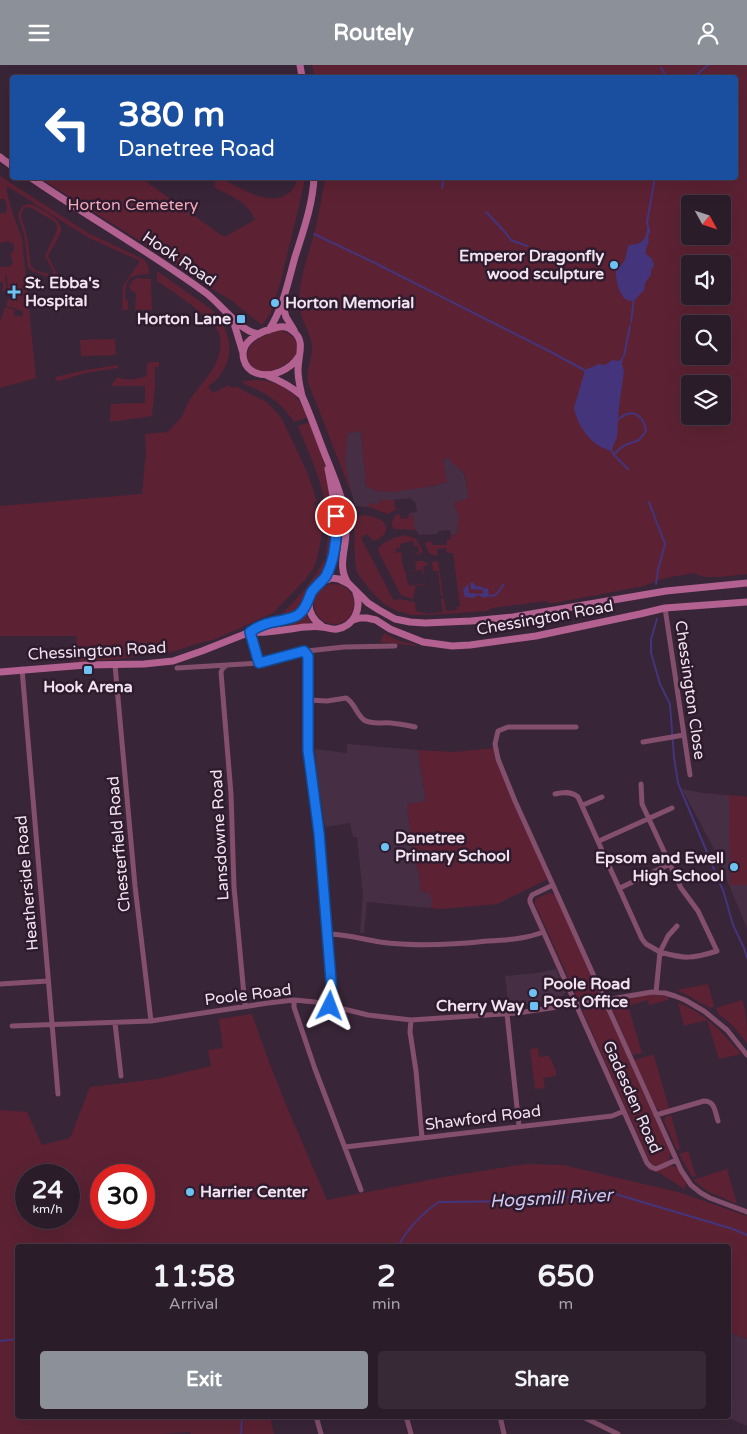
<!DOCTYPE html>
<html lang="en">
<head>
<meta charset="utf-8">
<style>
	body { margin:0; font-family:"Varela Round",sans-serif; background:#372936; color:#f1f3f6; height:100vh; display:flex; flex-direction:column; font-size:19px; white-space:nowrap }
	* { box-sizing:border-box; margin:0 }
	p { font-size:16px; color:#a6a1a8 }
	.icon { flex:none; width:28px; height:28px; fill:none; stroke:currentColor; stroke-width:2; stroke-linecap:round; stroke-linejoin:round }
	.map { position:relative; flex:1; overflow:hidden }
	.sheet { position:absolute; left:15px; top:1179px; width:716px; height:175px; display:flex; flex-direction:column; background:#2b1c2a; border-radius:5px; box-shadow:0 5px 20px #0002,0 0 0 1px #473a47 }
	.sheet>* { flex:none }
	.guide { position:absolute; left:10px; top:10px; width:728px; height:105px; border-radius:5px; box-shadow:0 5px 20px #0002,0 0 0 1px #473a47; background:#1a4fa0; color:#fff; overflow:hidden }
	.needle { width:32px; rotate:130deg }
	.tools { position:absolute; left:681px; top:130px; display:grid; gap:10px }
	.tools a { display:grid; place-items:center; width:50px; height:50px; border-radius:5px; background:#2b1c2a; box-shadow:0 5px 20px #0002,0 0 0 1px #473a47; font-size:25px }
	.speed { position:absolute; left:15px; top:1099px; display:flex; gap:10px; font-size:25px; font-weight:700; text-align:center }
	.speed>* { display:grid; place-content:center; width:65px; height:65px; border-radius:50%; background:#2b1c2a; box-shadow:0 5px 20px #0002,0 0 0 1px #473a47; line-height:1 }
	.speed small { font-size:12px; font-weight:400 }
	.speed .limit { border:8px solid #d22; background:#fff; color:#111 }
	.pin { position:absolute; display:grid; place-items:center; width:42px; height:42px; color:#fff; margin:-21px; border:2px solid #fff; border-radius:50%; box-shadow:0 1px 5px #0007 }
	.me { position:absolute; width:55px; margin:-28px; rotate:3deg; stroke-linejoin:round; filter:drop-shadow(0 0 4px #0008) }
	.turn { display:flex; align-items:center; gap:18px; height:105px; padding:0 25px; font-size:22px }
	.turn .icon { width:65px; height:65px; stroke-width:2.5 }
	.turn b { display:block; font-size:35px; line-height:42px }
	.eta { display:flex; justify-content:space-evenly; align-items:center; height:85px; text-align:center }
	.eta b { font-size:30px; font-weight:700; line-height:35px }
	.primary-button { display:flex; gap:10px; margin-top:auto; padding:10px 25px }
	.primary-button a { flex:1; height:58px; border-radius:5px; background:#8c9099; color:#fff; font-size:20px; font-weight:700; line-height:58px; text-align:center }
	.primary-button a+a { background:#372936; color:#f1f3f6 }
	header { display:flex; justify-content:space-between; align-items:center; height:65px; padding:0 25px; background:#8c9099; color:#fff; font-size:22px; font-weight:700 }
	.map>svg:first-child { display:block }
	.built { fill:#462e45 }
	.green { fill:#5c2233; fill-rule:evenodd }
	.water { fill:#44347b }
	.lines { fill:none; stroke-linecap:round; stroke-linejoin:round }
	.stream { stroke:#44347b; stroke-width:2 }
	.street { stroke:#834f6c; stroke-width:5 }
	.secondary { stroke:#b26190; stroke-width:7 }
	.route-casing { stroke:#114b97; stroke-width:12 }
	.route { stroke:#1a73e8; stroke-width:9 }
	.poi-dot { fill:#6dc2f3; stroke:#2e1b2e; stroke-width:2 }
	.labels { text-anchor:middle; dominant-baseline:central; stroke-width:5; stroke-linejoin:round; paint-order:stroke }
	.park-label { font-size:16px; fill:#f2a9ba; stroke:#2e1b2e }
	.poi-label { font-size:16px; font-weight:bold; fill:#f1e3f0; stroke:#2e1b2e; text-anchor:start }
	.street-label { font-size:16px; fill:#f1e3f0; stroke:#2e1b2e }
	.water-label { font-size:18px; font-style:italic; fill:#cec9f3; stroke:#2e1b2e }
</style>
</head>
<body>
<header><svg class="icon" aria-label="menu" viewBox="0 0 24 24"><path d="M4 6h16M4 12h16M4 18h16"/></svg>Routely<svg class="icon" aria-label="person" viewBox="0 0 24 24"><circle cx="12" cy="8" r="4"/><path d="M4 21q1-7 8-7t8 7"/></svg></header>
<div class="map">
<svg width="747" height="1369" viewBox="0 0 747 1369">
	<rect width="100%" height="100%" fill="#392538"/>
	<path class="built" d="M361,366L366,421L391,426L434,421L446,417L443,395L450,393L464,409L468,426V433L454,438L459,454L457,460L458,469L451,470L450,465L438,466V469L419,470L416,465H415L413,450H409V448L417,447L415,436H412L411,433L391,435H379V439L369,441V442L355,441L348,415L345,396V383L348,368Z
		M347,679L418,685L426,737L409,739L407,742L414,791L419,809L421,827L430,828L433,833L431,843L367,837L364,868H360L363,829L357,772H353L350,758L325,762L317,711L315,684L347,688Z
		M682,724L703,728L747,732V863L714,784Z
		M556,904L566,927L563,931L509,943L505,911L537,908Z
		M729,1267L747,1274V1359L746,1361L725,1351H729Z"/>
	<path class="green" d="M312,0H747V509C735,510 703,516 695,508L665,513L644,521L554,538H549L545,536L492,543L487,546L427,550H412L397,546L384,539L373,528L357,508L355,497L354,458L356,453C364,447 374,452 383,456C390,466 384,473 373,476L367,469L361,473L394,536L398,534L415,537L416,546L428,549L443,547L441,534H444L446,546L457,545V542L460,541L453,488H447L446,483L437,484V490L435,491L429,488L425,478L431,476L432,480H447V475L451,474V470L458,469L457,460L459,454L454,438L468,433C468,429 466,412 464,408C459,402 452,401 449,393L443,395L447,417C430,422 393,429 376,426C374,425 369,422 366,421L361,366L348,368L345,396L351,427L308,317C306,305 312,295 312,283C312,268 299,254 299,236C300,213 308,190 314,169C319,150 322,131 325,113L735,112V12H314ZM690,139H722V171H690ZM690,199H722V231H690ZM690,259H722V291H690ZM690,319H722V351H690Z
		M0,111L88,168L143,194C149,199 149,203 149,209C128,210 126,213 125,234L128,235V245H122L123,221L140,196L87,172L7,121V127L12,146L22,174L36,313L0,323V257L5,242L15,245L14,250L22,252L23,246L6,241L8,234H12V229L8,228L7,210L5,211L7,226H1L3,224V217H0V202C6,201 11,204 13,196L10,190L14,185L13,178H10V176L0,178V149L6,147L7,143L5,134H0Z
		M40,113H141L224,172L255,155C248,137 231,131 215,123V113H220C237,121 270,143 287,129C294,125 296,120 297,113H305L300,137L281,215L270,249L262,260L231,235L212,224L140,176Z
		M30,139C39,142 64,155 61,166C58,175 52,183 48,191L57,209V211L55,213H51L32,206L28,202L24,169L18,151C19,144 23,139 30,139ZM26,142L32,143L55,157L57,160V165L45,191L53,206L52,210L35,205L31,201L27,171L21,151L22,146Z
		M157,206L211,244C229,262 237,288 220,310C217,315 212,318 208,321L213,328L229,320L231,323L238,322L244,326L267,337L281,352L308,409L317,437H314V441L317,440L322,469L317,494L313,504L304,516L273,548L213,575L199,578L172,587L148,589L120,594L79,597L76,571H0V441L142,429L145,396L146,391L145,369L168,367C172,361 180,355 183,349C186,342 188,336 194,329C201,319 211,309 216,298C220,289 222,277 219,268C212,252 172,226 157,216Z
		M137,213L151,214L152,245H135L136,228L132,226L129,222L133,215Z
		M277,266C290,265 303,277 295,291C290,298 276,305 268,307C252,309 241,291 252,279C258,272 269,269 277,266Z
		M115,274L116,290L81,291L80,275Z
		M149,297H159V302H155V323L152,351L110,357L111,339L145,338V321H111L117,312C127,316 137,315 147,311L146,304Z
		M118,300V303L86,308L59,316L56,315L55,312L86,305Z
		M255,315C282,316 297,327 308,352L294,357C279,335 268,329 244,319L243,316Z
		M310,357C326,396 341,450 329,492L325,491C336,445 315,403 298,361Z
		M379,435H394L395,443H399L388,449L369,442V438L379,439Z
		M400,449L401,454L409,453V450L413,449L415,465L394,464C390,459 392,454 396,450Z
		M405,470L416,474L423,487L416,490V488L419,487L418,481H414V476L400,479V483L396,484V488L401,487L402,497L405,507L416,505L415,498L417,496H424L428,500L423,501L424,509H422V505L406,507L407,517H408L409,521L424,519L425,515V520L415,521V526L413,534L401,530L378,486C380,477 396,472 405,470Z
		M324,495L327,497L321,508L308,525L300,544L295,548L281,551V549C298,534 313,516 324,495Z
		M438,496L443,531H441L438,506H433L432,497Z
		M314 539a20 20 0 1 1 40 0a20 20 0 1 1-40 0Z
		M306,549L311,558L291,561L290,556L299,553Z
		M384,568L399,576L417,580L416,581L380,577Z
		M494,683L495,694L548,814L497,839L440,844L431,843L432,833L429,832L430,828L421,827L419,809L414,791L407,742L409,739L426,736L418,685L454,687Z
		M729,730L747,732V820H730Z
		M550,828L556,830L600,929L596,934L581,936L577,932L535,839V836L537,833Z
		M708,919L714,941L710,943L689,931L677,925Z
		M650,929L669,932L668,935L649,940L648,935L628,941L642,988L632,990L612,943L615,938L618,936Z
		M742,935C747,946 747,964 747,978C739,968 730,956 719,950L716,943Z
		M678,938C706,949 721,966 741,989L719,994L707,955L684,961Z
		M601,940L606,943L670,1087C672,1097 661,1103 652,1100L650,1097L583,947L584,943L587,941Z
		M252,949C273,1013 301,1074 327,1135L444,1112L525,1099L563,1100L678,1127L747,1151V1274L729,1267V1181H18V1351H270L274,1369H191L190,1367L160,1369H0V1045L27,1047L42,1080L70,1073L90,1022L157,1014L211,1001L208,985L223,983L219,954ZM26,1110H69V1152H26ZM101,1110H144V1152H101Z
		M538,983L539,992L549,991L556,1006V1011L543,1013L545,1023L535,1024L530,984Z
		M652,990L654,991L669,1043L661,1046L656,1043L634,995Z
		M671,1050L680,1084L677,1085L664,1056L665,1052Z
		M688,1086L696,1111L692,1112L679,1089Z
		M646,1101C658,1113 668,1095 677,1103C681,1107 684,1113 687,1117L684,1124L658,1107L649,1105Z
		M727,1104L737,1139L707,1126L693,1115Z"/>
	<path class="water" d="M648,161L650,163V167L648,172L649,175L645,188L652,194L654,201L651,205V210L645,218L644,226C640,228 638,233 634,235C621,241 615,214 616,206L625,195L628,181C631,179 633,180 636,179C646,177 646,169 648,161Z
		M624,290L622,299L624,306L619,342L617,372L612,384L610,386C605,383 599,382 595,378C585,371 576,355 574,343L585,305L599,299L605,300L612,295L619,296Z
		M470,518H473L476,521L483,522V524L487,523L489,526L488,527L489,528L488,531L484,533L478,530L473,533L465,532L463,525L468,519L469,528L481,529L484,527L482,525L471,524Z"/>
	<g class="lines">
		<path class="stream" d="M661,3L667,12
			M694,12L708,0
			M441,112L443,117L442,123
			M486,147L504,166L511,175L527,181
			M648,162L647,157L655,112
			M314,169L375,198L551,287L586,306
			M631,257L634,233
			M624,291L630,261
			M611,384L614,390L628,404
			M614,389L623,381L639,375L646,366C645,357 638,345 627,349C624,350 620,353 617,355
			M649,437L665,479L658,505L656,519
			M489,531L496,530L504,519
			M657,554L651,574V588L660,619L670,639L674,692L678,718L724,828L733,860L744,883L747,893
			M398,1181C408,1164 422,1148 439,1137L531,1136L612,1128L733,1164L747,1170
			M0,1276L18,1274
			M241,1369L242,1351"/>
		<path class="street" d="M665,543L690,710
			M250,567L259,598
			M304,587L308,591V685L319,767L332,928L329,941
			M115,600L135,821L151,956
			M226,601L223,603L221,607L231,729L234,822L245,941
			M177,603L259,598L307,586L344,582L395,581
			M22,604L58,1029
			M308,635L327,636L346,633C355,638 356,649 364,655C373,660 382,657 391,658C399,659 407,660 415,662
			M643,677L684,670
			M641,719L642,739L681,823L698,846L717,886C692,894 685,894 660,887L668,871L677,861
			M555,729C563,727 571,726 578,732L642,874L646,879L660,887L656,927
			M583,740L602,732
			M599,776L672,743
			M553,820L515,736L498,694L495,679L498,666L508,662H576
			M620,823L670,799
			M327,869C345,869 362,874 380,877C416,882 451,880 487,876C506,875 526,874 543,867
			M0,919L48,916
			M294,935V942L315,1004L361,1125
			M507,949L519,1061
			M411,955L410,967L416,1006L422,1073
			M115,958L121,1011
			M12,961L151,956L268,938L294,935L315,937L368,950L411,955L517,948L605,935L652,927L665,928L675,931L685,935L704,946L727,965L747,990
			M656,1050L704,1036C715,1036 715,1047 718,1056
			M345,1082L612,1051L624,1046
			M676,1095L656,1104L651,1102L647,1098L530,837V834L532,830L553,820L681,1105L691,1120L701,1128L710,1133L747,1147
			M316,1351L321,1369
			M406,1351L411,1369
			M500,1351L504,1369
			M581,1351L618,1369"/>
		<path class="secondary" d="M300,0L302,12
			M0,92L12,101
			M30,112C88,152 149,186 206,228C221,239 240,267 259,269
			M282,238L286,252L294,265
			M233,255L243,288
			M269,265C283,243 288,217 295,192C303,167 313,139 314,112
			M299,291C291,304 272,314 256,308C243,303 239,287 248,277C255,269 266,265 275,263C282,261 287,261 293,266C306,276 298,290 298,305C298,314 300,322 302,331C311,351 318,372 326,392C336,417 346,439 346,466C346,485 337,502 348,518
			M268,311C281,316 292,322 302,331
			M321,517C328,509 331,499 333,488C338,458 334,433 328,404
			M309,535C308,547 313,555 322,561
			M353,555L360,553H367L376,555L390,564L423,577L452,581L470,580L536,571L640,549L665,543L747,537
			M250,567C268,569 287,564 305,562C311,562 316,561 321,562C327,562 331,565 337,564C354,561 362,544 356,528
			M0,607L86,600L144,599L173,596L202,586L250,567L259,560L295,552L302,546L316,522L322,517L331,513L339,514L349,519L368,538L379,545L395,554L410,557L425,558L471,556L513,552L666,526L747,518"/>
	</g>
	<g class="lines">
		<defs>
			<path id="route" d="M330,941L332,928L319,768L308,685V591L304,586L259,598L250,567C267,555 277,558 294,552C304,548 307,538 311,528C315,521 322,517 326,511C335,494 337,470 336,451"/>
		</defs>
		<use href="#route" class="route-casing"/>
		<use href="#route" class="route"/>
	</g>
	<g class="poi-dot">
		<circle cx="614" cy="200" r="5"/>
		<path d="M11.5 219.5h5v5h5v5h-5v5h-5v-5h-5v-5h5z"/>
		<circle cx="275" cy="238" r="5"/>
		<rect x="236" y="249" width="10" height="10" rx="2.5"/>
		<rect x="83" y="600" width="10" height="10" rx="2.5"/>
		<circle cx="385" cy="782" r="5"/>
		<circle cx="734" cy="802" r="5"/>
		<circle cx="533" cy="928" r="5"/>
		<rect x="529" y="936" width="10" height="10" rx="2.5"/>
		<circle cx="190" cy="1127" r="5"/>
	</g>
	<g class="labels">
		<g class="park-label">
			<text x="133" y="140">Horton Cemetery</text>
		</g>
		<g class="poi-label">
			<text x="604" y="191" text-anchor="end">Emperor Dragonfly<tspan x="604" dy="18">wood sculpture</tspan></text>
			<text x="25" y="218">St. Ebba's<tspan x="25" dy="18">Hospital</tspan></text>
			<text x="285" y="238">Horton Memorial</text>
			<text x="231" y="254" text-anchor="end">Horton Lane</text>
			<text x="88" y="622" text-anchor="middle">Hook Arena</text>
			<text x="395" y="773">Danetree<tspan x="395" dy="18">Primary School</tspan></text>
			<text x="724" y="793" text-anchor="end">Epsom and Ewell<tspan x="724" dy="18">High School</tspan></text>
			<text x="543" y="919">Poole Road<tspan x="543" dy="18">Post Office</tspan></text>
			<text x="524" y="941" text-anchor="end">Cherry Way</text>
			<text x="200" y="1127">Harrier Center</text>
		</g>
		<g class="street-label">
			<text transform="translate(179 194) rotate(34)">Hook Road</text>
			<text transform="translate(545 553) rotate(-10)">Chessington Road</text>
			<text transform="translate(97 586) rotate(-3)">Chessington Road</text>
			<text transform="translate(690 625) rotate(82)">Chessington Close</text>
			<text transform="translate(220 770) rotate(-93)">Lansdowne Road</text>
			<text transform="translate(119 779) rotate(-95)">Chesterfield Road</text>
			<text transform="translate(27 818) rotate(-95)">Heatherside Road</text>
			<text transform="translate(248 930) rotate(-7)">Poole Road</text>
			<text transform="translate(632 1032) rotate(66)">Gadesden Road</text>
			<text transform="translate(483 1053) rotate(-7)">Shawford Road</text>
		</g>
		<g class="water-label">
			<text transform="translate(551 1133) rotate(-3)">Hogsmill River</text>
		</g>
	</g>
</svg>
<div class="tools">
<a><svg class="needle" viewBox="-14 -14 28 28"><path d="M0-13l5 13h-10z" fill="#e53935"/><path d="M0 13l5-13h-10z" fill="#a6a1a8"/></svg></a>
<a><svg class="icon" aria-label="sound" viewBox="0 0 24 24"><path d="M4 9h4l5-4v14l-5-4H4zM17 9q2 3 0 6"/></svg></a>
<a><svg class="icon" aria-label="search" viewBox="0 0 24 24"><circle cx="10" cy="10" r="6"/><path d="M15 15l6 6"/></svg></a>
<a><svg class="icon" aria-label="layers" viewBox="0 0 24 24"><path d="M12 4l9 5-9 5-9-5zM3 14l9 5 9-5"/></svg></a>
</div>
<div class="speed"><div>24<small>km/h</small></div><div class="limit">30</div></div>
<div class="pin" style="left:336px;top:451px;background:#d93025"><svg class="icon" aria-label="arrive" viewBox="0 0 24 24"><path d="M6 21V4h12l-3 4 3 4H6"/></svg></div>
<svg class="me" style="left:330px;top:941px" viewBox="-20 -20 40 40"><path d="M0-17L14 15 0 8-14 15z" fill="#1a73e8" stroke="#fff" stroke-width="4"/></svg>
<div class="guide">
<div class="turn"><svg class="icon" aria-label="left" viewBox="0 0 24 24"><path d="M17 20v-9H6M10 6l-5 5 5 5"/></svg><div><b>380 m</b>Danetree Road</div></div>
</div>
<section class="sheet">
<div class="eta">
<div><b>11:58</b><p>Arrival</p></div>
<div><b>2</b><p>min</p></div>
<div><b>650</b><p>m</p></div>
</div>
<div class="primary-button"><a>Exit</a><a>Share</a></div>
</section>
</div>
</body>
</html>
